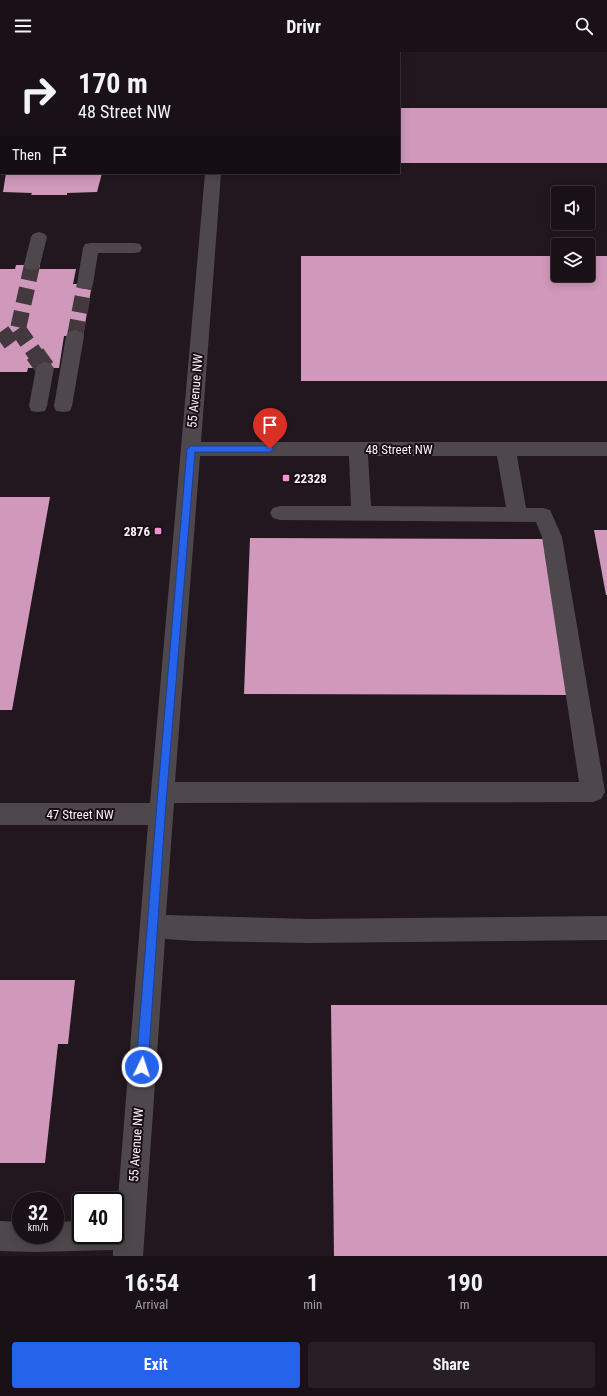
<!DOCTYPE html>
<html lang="en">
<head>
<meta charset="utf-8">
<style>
	body { margin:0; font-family:"Roboto Condensed",sans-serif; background:#271f23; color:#f1f3f6; height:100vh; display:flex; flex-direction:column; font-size:15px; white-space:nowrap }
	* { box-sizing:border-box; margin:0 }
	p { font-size:13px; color:#9f9da1 }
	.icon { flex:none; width:22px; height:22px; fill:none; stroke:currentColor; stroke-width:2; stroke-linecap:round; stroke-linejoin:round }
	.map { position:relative; height:1204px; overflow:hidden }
	.drawer { display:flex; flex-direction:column; background:#1a1116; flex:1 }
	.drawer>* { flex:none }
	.guide { position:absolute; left:0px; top:0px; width:400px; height:122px; box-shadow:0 2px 10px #0003,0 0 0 1px #383135; background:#1a1116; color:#f1f3f6; overflow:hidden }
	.buttons { position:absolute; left:551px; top:134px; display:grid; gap:8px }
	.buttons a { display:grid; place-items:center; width:44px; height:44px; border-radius:4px; background:#1a1116; box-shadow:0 2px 10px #0003,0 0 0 1px #383135; font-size:20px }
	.speed { position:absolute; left:12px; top:1140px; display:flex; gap:8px; font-size:20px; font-weight:700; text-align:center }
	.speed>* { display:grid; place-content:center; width:52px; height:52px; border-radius:50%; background:#1a1116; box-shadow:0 2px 10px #0003,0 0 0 1px #383135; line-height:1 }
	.speed small { font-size:10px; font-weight:400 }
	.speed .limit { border:2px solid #111; border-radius:6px; background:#fff; color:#111 }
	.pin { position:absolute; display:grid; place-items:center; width:34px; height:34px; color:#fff; margin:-41px -17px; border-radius:50% 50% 50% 0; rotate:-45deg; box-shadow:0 0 4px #0007 }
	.pin .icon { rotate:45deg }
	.me { position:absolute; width:44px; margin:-22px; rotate:4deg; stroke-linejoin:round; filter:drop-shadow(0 0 3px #0008) }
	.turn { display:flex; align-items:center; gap:14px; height:84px; padding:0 12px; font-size:18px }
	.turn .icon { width:52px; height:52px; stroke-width:2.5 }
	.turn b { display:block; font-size:28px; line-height:34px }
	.then { display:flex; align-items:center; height:38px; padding:0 12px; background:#0003; gap:8px; font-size:15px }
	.eta { display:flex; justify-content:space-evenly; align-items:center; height:68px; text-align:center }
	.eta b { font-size:24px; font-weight:700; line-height:28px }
	.button { display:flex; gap:8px; margin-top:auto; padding:8px 12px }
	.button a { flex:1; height:46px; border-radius:4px; background:#2563eb; color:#fff; font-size:16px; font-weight:700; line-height:46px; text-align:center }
	.button a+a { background:#271f23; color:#f1f3f6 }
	header { display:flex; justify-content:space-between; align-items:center; height:52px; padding:0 12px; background:#1a1116; font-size:18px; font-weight:700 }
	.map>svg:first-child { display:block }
	.building { fill:#d098bb }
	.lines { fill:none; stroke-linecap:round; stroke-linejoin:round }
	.minor-tunnel-far1 { stroke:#42383e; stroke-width:16; stroke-dasharray:16 8; stroke-linecap:butt }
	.minor-tunnel { stroke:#42383e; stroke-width:20; stroke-dasharray:20 10; stroke-linecap:butt }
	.minor { fill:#4e484c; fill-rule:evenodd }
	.route { fill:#2563eb; stroke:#184099 }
	.poi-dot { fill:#f591d2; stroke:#190e15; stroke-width:1.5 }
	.labels { text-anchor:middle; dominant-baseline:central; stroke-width:4; stroke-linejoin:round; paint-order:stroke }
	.street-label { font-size:13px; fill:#f9f1f6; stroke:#190e15 }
	.poi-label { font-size:13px; font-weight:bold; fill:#f9f1f6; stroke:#190e15; text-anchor:start }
</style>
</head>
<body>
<header><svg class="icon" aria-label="menu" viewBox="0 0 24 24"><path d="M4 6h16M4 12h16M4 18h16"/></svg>Drivr<svg class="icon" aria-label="search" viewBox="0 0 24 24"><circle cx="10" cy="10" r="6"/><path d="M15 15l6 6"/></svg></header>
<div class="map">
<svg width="607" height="1204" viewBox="0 0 607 1204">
	<rect width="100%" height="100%" fill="#22171e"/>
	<path class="building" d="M399,56H607V111H399Z
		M6,121H102L97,140L67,141V143H31L32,141L3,140Z
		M301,204H558V223H588V204H607V329H301Z
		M16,213H40L39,217H76L73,232H92L83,284H64L59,316H28L27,320H0V217H15Z
		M0,445H50L12,658H0Z
		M594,478H607V543H606Z
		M250,486L543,487L567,643L244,642Z
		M0,928H75L68,992H58L45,1111H0Z
		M331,953H607V1204H334Z"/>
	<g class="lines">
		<path class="minor-tunnel-far1" d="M18,277L36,303
			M75,284L85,232
			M0,290L18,277L32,213"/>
		<path class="minor-tunnel" d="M35,302L45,316"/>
		<path class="minor" d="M217,0H231V1H217Z
			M205,121H221L201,390H607V404H517L526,456H543L550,458L562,485L605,740L601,747L593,750L174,751L166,863L309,867L607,864V888L309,891L194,889L165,887L143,1204H113V1198L34,1200L0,1199V1169L21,1170V1183H55V1170L81,1169V1183H115L148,773H0V751H150ZM200,404H349L351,454H280L273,456L270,461L273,466L280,468L536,470L542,485L579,730H175ZM368,404H497L506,455L371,454Z
			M39,180L45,182L47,185L40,213L38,217L32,218L26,217L24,213L31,185L33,182Z
			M91,191H134L140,192L142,196L140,200L134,201H98L93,232L91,236L85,237L79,236L77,232L83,196L85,192Z
			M75,278L81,280L84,284L72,354L70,359L63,360L56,359L54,354L66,284L69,280Z
			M45,310L51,312L54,316L47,354L45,359L38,360L31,359L29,354L36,316L39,312Z"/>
	</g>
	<path class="route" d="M191,394H270L274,397L270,400H195L166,751L148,1015L146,1019L142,1021L138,1019L136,1015L157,751L187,397Z"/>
	<g class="poi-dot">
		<rect x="282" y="422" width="8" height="8" rx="2"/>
		<rect x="154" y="475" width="8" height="8" rx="2"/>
	</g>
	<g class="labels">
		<g class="street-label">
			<text transform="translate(195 339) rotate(-85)">55 Avenue NW</text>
			<text x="399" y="397">48 Street NW</text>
			<text x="80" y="762">47 Street NW</text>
			<text transform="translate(136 1093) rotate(-86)">55 Avenue NW</text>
		</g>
		<g class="poi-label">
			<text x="294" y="426">22328</text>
			<text x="150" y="479" text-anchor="end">2876</text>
		</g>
	</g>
</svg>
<div class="buttons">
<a><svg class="icon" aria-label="sound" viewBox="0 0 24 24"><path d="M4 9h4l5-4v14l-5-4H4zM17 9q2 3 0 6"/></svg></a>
<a><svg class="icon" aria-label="layers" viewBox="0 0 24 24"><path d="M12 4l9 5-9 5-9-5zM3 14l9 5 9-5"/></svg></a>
</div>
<div class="speed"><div>32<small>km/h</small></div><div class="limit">40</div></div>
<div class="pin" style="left:270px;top:397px;background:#d93025"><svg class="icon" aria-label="arrive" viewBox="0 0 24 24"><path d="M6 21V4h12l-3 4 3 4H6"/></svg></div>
<svg class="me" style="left:142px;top:1015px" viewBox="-20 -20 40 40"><circle r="17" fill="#2563eb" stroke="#fff" stroke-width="3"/><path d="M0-11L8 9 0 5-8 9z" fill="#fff"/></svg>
<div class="guide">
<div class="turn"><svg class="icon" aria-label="right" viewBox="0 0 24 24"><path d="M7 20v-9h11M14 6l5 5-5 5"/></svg><div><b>170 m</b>48 Street NW</div></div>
<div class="then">Then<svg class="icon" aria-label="arrive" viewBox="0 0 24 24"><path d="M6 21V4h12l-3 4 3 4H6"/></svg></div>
</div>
</div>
<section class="drawer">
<div class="eta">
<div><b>16:54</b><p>Arrival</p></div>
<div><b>1</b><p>min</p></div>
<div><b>190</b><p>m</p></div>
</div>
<div class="button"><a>Exit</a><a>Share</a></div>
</section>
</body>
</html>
